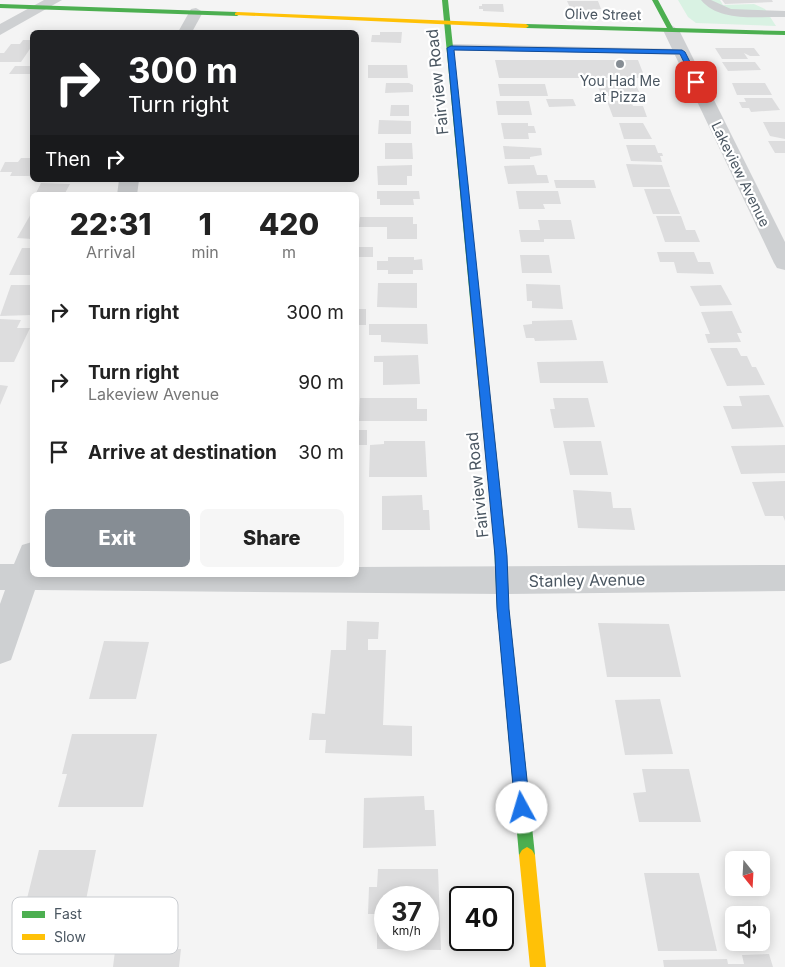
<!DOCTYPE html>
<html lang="en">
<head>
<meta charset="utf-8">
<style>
	body { margin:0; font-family:Inter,sans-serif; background:#f6f6f6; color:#222; height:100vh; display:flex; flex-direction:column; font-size:19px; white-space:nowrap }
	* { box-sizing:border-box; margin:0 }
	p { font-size:16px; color:#767676 }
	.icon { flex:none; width:28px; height:28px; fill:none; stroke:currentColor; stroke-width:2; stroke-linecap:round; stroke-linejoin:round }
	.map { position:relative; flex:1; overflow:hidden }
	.side { position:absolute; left:30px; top:192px; width:329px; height:385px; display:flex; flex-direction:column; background:#fff; border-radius:8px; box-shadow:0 2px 12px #0003 }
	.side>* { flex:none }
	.banner { position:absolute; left:30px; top:30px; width:329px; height:152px; border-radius:8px; box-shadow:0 2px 12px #0003; background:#202124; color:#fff; overflow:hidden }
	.needle { width:32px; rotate:162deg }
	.controls { position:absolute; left:725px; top:851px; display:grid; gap:10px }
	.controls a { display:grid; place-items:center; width:45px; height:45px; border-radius:8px; background:#fff; box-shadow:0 2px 12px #0003; font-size:25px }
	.speed { position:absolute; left:374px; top:886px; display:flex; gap:10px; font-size:25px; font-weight:700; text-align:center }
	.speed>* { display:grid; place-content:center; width:65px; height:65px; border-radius:50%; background:#fff; box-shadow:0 2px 12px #0003; line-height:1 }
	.speed small { font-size:12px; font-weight:400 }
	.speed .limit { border:2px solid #111; border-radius:8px; background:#fff; color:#111 }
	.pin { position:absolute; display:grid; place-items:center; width:42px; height:42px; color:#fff; margin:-21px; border-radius:10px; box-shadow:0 2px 8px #0006 }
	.me { position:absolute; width:55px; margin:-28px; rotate:354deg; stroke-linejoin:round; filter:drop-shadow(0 0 4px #0008) }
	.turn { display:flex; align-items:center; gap:18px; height:105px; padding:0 15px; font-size:22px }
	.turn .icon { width:65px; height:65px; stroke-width:2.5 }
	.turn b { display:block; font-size:35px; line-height:42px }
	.then { display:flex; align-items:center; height:48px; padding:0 15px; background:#0003; gap:10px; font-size:19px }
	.eta { display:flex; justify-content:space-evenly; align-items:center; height:85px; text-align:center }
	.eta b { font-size:30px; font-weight:800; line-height:35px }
	.cta { display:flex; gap:10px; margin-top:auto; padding:10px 15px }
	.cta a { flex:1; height:58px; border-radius:8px; background:#868d94; color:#fff; font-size:20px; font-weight:800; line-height:58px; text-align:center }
	.cta a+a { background:#f6f6f6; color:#222 }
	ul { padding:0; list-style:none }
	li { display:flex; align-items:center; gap:15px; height:70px; padding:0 15px }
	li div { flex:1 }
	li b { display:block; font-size:19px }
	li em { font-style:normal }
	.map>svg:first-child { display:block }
	.green { fill:#d9f2e3 }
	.building { fill:#ddddde; fill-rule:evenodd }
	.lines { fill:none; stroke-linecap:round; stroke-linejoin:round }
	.lane { fill:#ced0d2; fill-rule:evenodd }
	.street { fill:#ced0d2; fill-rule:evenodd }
	.fast { fill:#4caf50; fill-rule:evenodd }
	.slow { fill:#ffc107; fill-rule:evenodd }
	.route { fill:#1a73e8; stroke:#114b97 }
	.poi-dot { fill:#868d94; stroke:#fff; stroke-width:2 }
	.labels { text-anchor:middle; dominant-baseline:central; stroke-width:4.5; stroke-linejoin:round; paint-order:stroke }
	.far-street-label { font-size:14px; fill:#4a5661; stroke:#fff }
	.far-poi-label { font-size:14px; fill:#4a5661; stroke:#fff }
	.street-label { font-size:16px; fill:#4a5661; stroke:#fff }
	.key { fill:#fff; stroke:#c9ccd0; stroke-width:1 }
	.key-label { font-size:14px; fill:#4a5661 }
</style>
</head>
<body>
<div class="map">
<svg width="785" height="967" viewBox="0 0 785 967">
	<rect width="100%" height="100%" fill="#f4f4f4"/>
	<path class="green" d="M678,0H720L723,5L754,4L765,9L776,26L696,23L688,17Z"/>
	<path class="building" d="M722,0H772L773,2L725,4Z
		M567,1H598L601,9L572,12Z
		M482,4H503L504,12L483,11V9H479V6H482Z
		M380,32H402L401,43L371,42L372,35H380Z
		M23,40H32V46L21,62H0V53H4L11,44H20Z
		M715,48H754L760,56H750L744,53L748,59H722Z
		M495,60H638L645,78H499Z
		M722,62H755L761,70L728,71Z
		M368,65H407L408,78H368Z
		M15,66H32V74H9Z
		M626,79L628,85H636L641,96H602L595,80Z
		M386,83H409L413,85V92L385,93Z
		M732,83H765L772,95H737Z
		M498,84H545L548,96H500Z
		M744,98H772L780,110L751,112L749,108H742L739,102H746Z
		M546,99H573L576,106L549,107Z
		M496,101H529L532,115H498Z
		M607,101H631L633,106H643L647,117H613Z
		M391,105H409V116H390Z
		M379,120L411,121V134H378Z
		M763,122H785V139L770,136Z
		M501,123H528V126H534L536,133H528L529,139H504Z
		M619,123H643L652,139H624Z
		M768,141H785V153H775Z
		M385,143H412L413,159H385Z
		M626,145H655L658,153H662L663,156H660L662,162L631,161Z
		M503,146L541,148L542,155L530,157V159H505Z
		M21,158H32V176H10L12,172H0L5,162H18Z
		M626,164L662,165L670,187H633Z
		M412,165V176H407V185H378L377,166Z
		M534,165L537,175H547L549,183L508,184L504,166Z
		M554,180H594L596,188H556Z
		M41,183L70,184L64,195H35Z
		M644,189H670L680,214H653Z
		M377,191H419L420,199H413L414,205H380V199H377Z
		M516,191H558L561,204H543L545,209H519Z
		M32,212V239L17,238Z
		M656,216H681L686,230H695L700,242H665Z
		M360,217H413V224H417V239H387V227H359Z
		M538,220H571L575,239H544V242H521L519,230H540Z
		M356,247H373V257H356Z
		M22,248H32V275H9Z
		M657,252H694L698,262H710L714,274L677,273L674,262H660Z
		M520,255H549L552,273H522Z
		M388,257H414V260L422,259L423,270H413V274H388V270H377V261H388Z
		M378,283H417V308L377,307Z
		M526,284L560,285L563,309L532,308V301H527Z
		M11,285H32V315L0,316Z
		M721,285L732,305L700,306L690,286Z
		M356,309H366V325H356Z
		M732,311L742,333H737L741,342L708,343L705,334H710L701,312Z
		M0,319L21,320L17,328H30L14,362H0Z
		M572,320L577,340L535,341L534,338H526L523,325L532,324V321Z
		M369,324H427L428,344L381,342V335H369Z
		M710,348H737L741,356H747L752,367H756L765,385L727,386Z
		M418,355L420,384L383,385V362H374V356Z
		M603,361L608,383H540L537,362Z
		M0,385L8,386L0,405Z
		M769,395L784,427L732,429L723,406H742L739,396Z
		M360,398H417V409H427V421H359Z
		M553,398H588L595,427L554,428L550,409H555Z
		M356,430H367V445H356Z
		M384,441H425L427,477H369L370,445L384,444Z
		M563,441H601L608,475H570Z
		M785,445V473L741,474L731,446Z
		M785,481V521L783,516H765L752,482Z
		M573,490L611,492L613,508H631L635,530L578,528Z
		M422,495L423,510H429L430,530H382V496Z
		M347,621L379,622L378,639H368V650H386L383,725L412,726V756L325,753L326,740H309L312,713L325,714L331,650H346Z
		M598,623L669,624L681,677H607Z
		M104,641L149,642L136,699H89Z
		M660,699L673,754L625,755L615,700Z
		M72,734H157L143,807H58L67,774H62Z
		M642,769H689L701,822H639L633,793L646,792Z
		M424,796L425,810H434L436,846L363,848L364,798Z
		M39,850H96L79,935H18Z
		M378,869H438L441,950L377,949V914H368L369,887H377ZM385,898H428V940H385Z
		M644,873H699L717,951H658Z
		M181,949L179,967H113L115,951Z
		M769,954L773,967H664L663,960L727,959L728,964H744L742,955Z"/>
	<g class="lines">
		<path class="lane" d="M701,0H711L731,9L785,11V17C759,16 720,23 701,0Z
			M451,44L682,49L687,52L682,55L447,49V45Z"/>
		<path class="street" d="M44,0H62L0,35V24Z
			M196,8L203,12L192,32H178L191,9Z
			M671,25L679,30L785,242V270L777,268L774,263L663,30Z
			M119,180H139L137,195H117Z
			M32,542V575H356V567L785,565V591L502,594L35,590L11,660L0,664V604L5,590H0V564H14L22,545Z"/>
		<path class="fast" d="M442,0H448L481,310L476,313L471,310Z
			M652,0H658L673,28L785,31V35L526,28L523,26L526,24L667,28Z
			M0,4L237,12L240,14L237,16L0,8Z
			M500,538L504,540L506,543L509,609L535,855L532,860L527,863L522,860L519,855L497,609L494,543L496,540Z"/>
		<path class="slow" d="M237,12L526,24L529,26L526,28L235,15V13Z
			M476,307L481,310L506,543L504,546L500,548L496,546L494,543L471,310Z
			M527,847L532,850L535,855L546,967H530L519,855L522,850Z"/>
	</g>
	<path class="route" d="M451,46L682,50L685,52L700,82L694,83L680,54L454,50L507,556L509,609L530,808L528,813L522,816L517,813L515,808L497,609L495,556L447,48Z"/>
	<circle class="poi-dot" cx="620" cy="64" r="5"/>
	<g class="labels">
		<g class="far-street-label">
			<text transform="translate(603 14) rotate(1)">Olive Street</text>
			<text transform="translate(741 174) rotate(64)">Lakeview Avenue</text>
		</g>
		<g class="far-poi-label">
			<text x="620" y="80">You Had Me<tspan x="620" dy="16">at Pizza</tspan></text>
		</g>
		<g class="street-label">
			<text transform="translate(437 82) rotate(-96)">Fairview Road</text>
			<text transform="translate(477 485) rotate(-96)">Fairview Road</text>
			<text transform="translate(587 580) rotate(-1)">Stanley Avenue</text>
		</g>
	</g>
	<rect x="12" y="897" width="166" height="57" rx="8" class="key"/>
	<rect x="22" y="911" width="23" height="7" fill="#4caf50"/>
	<rect x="22" y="934" width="23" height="6" fill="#ffc107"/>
	<g class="key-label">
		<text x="54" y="919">Fast</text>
		<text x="54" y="942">Slow</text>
	</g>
</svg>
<div class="controls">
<a><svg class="needle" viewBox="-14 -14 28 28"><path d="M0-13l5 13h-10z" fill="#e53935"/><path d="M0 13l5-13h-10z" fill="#767676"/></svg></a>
<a><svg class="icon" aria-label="sound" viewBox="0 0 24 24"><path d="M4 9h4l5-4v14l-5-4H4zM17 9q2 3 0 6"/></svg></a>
</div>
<div class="speed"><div>37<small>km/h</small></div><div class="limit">40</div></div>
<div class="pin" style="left:696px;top:82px;background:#d93025"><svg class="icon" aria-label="arrive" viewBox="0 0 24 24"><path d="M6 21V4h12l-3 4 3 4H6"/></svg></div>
<svg class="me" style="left:522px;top:808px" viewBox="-20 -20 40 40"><circle r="19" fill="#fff"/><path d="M0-13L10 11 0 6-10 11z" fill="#1a73e8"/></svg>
<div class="banner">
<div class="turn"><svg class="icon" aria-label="right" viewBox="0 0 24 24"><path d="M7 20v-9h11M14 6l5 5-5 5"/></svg><div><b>300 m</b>Turn right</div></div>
<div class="then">Then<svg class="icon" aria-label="right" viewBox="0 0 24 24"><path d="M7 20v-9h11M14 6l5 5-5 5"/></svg></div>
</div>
<section class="side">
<div class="eta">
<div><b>22:31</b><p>Arrival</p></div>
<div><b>1</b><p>min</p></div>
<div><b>420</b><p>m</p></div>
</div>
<ul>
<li><svg class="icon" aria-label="right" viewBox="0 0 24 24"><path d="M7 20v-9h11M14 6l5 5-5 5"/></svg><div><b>Turn right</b></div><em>300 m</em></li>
<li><svg class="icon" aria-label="right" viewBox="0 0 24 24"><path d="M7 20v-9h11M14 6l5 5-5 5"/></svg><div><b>Turn right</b><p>Lakeview Avenue</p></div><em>90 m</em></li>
<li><svg class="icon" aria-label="arrive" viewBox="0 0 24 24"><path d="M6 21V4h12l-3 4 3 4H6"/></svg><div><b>Arrive at destination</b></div><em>30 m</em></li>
</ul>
<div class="cta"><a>Exit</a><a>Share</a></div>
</section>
</div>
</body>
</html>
